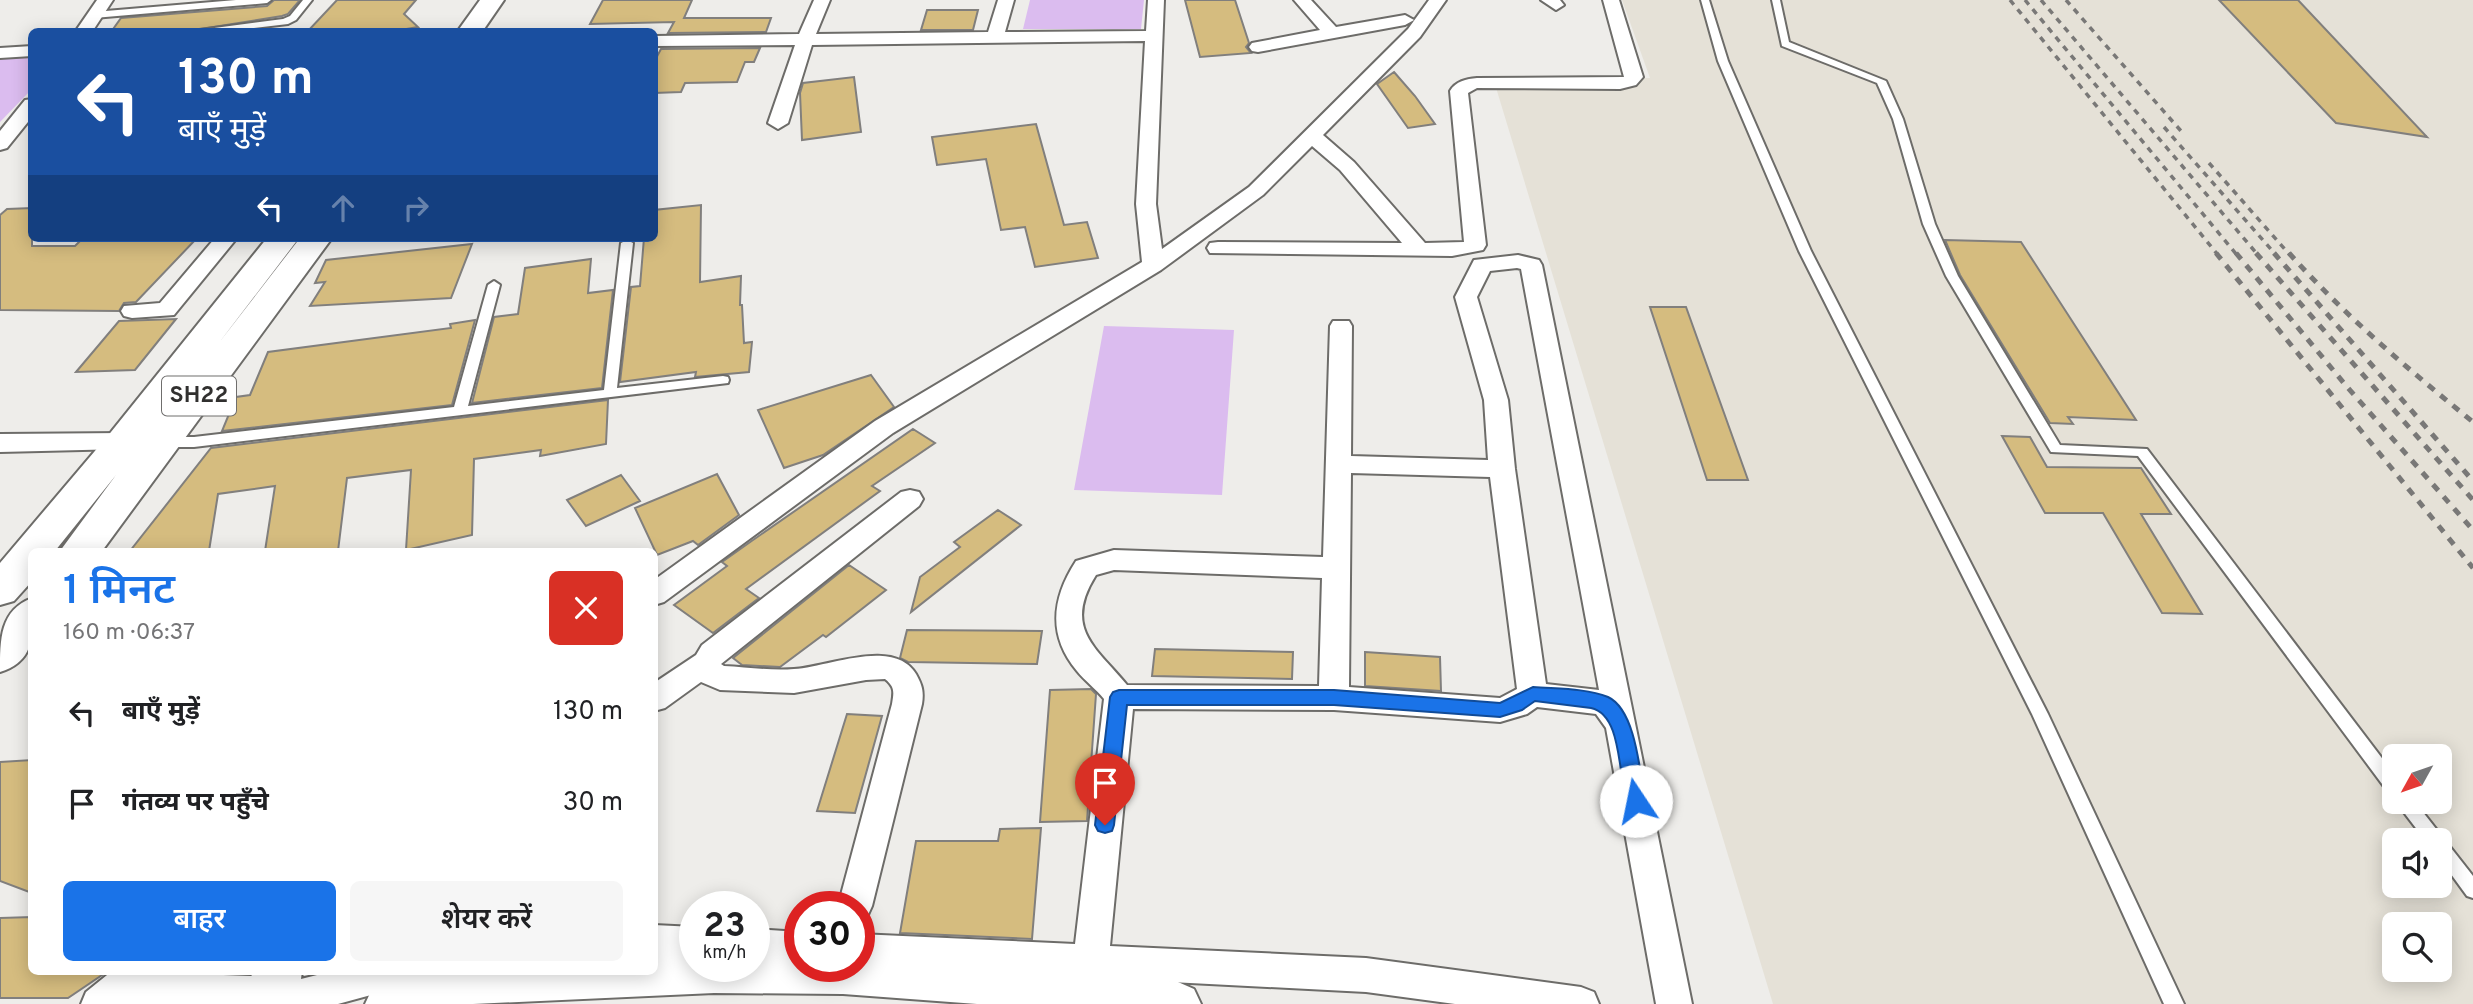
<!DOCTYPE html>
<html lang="hi">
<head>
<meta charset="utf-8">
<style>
	body { margin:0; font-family:Overpass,"Noto Sans Devanagari",sans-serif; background:#f6f6f6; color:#202124; height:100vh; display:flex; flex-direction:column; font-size:26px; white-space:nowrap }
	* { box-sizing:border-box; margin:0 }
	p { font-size:23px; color:#757577 }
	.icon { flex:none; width:38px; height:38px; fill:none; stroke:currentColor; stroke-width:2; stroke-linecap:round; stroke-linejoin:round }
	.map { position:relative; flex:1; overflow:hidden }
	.side { position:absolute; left:28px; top:548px; width:630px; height:427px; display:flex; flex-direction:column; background:#fff; border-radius:10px; box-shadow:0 4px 18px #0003 }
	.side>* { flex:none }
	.hud { position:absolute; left:28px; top:28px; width:630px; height:214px; border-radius:10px; box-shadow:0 4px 18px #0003; background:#1a4fa0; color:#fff; overflow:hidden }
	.needle { width:46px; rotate:230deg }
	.buttons { position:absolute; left:2382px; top:744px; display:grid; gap:14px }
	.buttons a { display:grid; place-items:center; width:70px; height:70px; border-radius:10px; background:#fff; box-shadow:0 4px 18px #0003; font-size:35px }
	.speed { position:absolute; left:679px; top:891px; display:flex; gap:14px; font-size:35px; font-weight:700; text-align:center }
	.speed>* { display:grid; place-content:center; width:91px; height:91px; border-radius:50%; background:#fff; box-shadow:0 4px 18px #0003; line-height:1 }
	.speed small { font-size:18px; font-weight:400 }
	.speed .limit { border:10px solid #d22; background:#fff; color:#111 }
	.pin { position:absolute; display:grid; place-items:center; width:60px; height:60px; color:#fff; margin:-72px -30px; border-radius:50% 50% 50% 0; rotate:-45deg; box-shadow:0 0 7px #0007 }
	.pin .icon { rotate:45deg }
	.me { position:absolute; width:77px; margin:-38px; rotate:349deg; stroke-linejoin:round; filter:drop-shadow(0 0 5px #0008) }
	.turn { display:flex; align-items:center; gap:24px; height:147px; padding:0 35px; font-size:32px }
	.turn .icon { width:91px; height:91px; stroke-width:2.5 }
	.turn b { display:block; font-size:49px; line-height:60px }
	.lanes { display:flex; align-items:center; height:66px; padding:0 35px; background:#0003; justify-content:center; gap:35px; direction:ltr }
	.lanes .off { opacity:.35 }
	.round { display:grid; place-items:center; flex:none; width:74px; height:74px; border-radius:10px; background:#f6f6f6 }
	.summary { display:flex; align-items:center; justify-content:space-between; height:119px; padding:0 35px }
	h1 { font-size:42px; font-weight:600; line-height:52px; color:#1a73e8 }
	.action { display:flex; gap:14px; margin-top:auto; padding:14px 35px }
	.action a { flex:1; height:80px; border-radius:10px; background:#1a73e8; color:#fff; font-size:28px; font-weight:600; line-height:80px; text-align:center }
	.action a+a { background:#f6f6f6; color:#202124 }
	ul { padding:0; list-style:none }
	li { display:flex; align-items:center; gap:21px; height:91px; padding:0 35px }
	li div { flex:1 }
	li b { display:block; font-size:26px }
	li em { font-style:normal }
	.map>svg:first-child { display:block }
	.built { fill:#e5e1d7; fill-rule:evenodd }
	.green { fill:#dbbcef }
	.building { fill:#d5bc7f; stroke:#817f7d; stroke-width:2 }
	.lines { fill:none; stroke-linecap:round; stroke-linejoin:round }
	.service-casing { stroke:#6d6c69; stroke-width:4 }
	.minor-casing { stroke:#6d6c69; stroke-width:4 }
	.tertiary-casing { stroke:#6d6c69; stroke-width:4 }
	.trunk-casing { stroke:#6d6c69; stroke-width:4 }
	.service { fill:#fff; fill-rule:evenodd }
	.minor { fill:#fff; fill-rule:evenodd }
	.tertiary { fill:#fff; fill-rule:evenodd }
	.trunk { fill:#fff; fill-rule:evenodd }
	.rail-far1 { stroke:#797877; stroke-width:3.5; stroke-dasharray:6 6; stroke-linecap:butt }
	.rail { stroke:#797877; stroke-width:5; stroke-dasharray:8 8; stroke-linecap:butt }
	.route { fill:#1a73e8; stroke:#114b97; stroke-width:2 }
	.labels { text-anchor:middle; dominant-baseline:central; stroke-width:6; stroke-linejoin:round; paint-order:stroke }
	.shield { fill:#fff; stroke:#6f6e6d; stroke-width:2 }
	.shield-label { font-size:23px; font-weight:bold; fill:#31302f }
</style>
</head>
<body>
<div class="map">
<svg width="2473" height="1004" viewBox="0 0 2473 1004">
	<rect width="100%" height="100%" fill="#eeedea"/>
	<path class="built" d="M1622,0H2473V1004H1773L1494,81L1650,78ZM2394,756H2440V802H2394ZM2394,840H2440V886H2394ZM2394,924H2440V970H2394Z"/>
	<path class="green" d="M1030,0H1144L1141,29H1023Z
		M31,51V90L0,122V52Z
		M1104,326L1234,330L1222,495L1074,490Z"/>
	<path class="building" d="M274,0H300L288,14L282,16L182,32H111L121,18L267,6Z
		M337,0H416L404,14L418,27L389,32H307Z
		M603,0H692L684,18H771L766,32L668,33L674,22L590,24Z
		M1185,0H1235L1249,43L1246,47L1251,53L1200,57Z
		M2219,0H2298L2427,137L2336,123Z
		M927,10H978L973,30H921Z
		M760,48L754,62H745L737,82L685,83L681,92L654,93V62L661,49Z
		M1394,72L1415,96L1435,124L1408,128L1377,84Z
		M854,77L861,132L802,140L800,93L803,83Z
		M1036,124L1064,225L1087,222L1098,258L1035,267L1025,227L1001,230L986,159L937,165L932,137Z
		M701,205L700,282L741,276L740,305H742L744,343L752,342L749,372L695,377L696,372L620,382L631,287L640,286L644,238H654V210Z
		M32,208V246H75L83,238H197L136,302L124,303L119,311L0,310V215L7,209Z
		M1945,240L2021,242L2136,420L2068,417L2073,424L2050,423L1960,275Z
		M472,244L451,298L310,306L325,282L315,283L326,260Z
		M591,259L588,293L613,290L602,388L472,403L494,317L518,314L525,268Z
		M1650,307H1686L1748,480H1707Z
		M176,319L135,370L76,372L119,321Z
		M475,320L452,405L222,431L236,397L250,395L268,352L451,328L450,324Z
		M871,375L894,407L823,455L784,468L758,410Z
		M608,400L606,444L540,456L541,450L474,459L472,535L406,550L411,470L347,478L338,551H265L275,486L218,494L209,551H130L211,448Z
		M913,429L935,443L872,486L880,491L746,589L759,598L713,633L674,605L727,566L722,562L753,540Z
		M2002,436L2030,437L2047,467L2141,468L2171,514H2141L2202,614L2162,613L2103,513H2045Z
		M717,474L739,515L698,545L693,541L657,555L635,508Z
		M621,475L640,501L586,526L567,500Z
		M998,510L1021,525L911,612L920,577L960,547L954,542Z
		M849,565L886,590L826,637L823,635L780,667L742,665L733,658Z
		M907,630L1042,631L1037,664L908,662L900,658Z
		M1155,649L1293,652L1292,679L1152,676Z
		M1365,652L1440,657L1441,691L1365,686Z
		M1091,689L1096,694L1087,821L1040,822L1050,690Z
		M847,714L882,716L855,813L817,811Z
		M32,760V893L0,881V762Z
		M1041,828L1032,939L900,933L916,841H998L1000,829Z
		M32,917V971H108L68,998H0V918Z"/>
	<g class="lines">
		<defs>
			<path id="service" d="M236,0H271L267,3L94,18L89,15L94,12Z
				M303,0H312L296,20L288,24L220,32H184L283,19L290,16Z
				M1701,0H1709L1728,61L1811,251L2048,714L2184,1004H2164L2032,714L1799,251L1718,61Z
				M1772,0H1780L1789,42L1886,81L1903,119L1935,224L1958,276L2060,445L2147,449L2394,774V794L2388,792L2138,456L2051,452L1946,276L1923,224L1893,119L1877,83L1782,46Z
				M627,240L633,243L617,388L723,376L728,377L729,380L728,383L194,447H165L158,442L165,437H194L454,407L488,285L494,281L500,285L468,406L604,390L621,243Z
				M2396,802H2415L2473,876V898L2467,896L2440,859V840H2425Z"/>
			<path id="minor" d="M97,0H113L92,32H75Z
				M814,0H830L816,34L988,32L998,0H1014L1005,32L1146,31L1148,0H1164L1156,204L1162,249L1249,187L1408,29L1429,0H1446L1420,37L1323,135L1354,162L1425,243L1464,242L1450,91C1456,81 1466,79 1477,78L1624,77L1603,0H1619L1643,77L1636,85L1620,89L1477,88L1468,93L1486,245L1483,250L1452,256L1210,253L1207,248L1210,243L1218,242L1402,243L1340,170L1312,146L1263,195L1161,270L893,433L664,602L654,605V580L875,421L1142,262L1136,204L1145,41L812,45L788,123L778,129L768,123L795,45L654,46V36L799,34Z
				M1294,0H1311L1336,27L1405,15L1414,20L1405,25L1258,52L1252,51L1249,47L1252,43L1320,30Z
				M1541,0H1560L1564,5L1556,10Z
				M32,46V56L0,58V48Z
				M32,99V117L7,148L0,150V131L25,100Z
				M215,238H237L174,315L132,318L124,316L121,311L124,306L160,303Z
				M1518,255L1539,260L1542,265L1692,1004H1656L1606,728L1596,714L1537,707L1527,714L1500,722L1334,710L1133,709L1110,946L1366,958L1581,987L1594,992L1599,1004H1455L1366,992L858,966L859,934L1075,944L1104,699C1096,689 1085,681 1077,671C1047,635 1052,598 1076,561L1114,550L1323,557L1330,326L1333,321H1349L1352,326L1351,456L1488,460L1484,400L1455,297L1474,260ZM1517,268L1521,269L1599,690L1546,684L1515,469L1508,400L1477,297L1490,271ZM1351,473L1490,477L1517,689L1500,698L1349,687ZM1114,570L1322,578L1319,686L1127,685C1097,648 1062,629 1096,575Z
				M124,433L133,435L137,441L133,447L124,449L0,452V434Z
				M910,490L919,492L923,499L919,506L721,664L724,666C747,667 771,671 794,669C828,667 894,637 916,674C922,685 924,691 922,704L872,906L867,917L859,920V906H838L892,704C894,692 895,687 885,679L866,680L794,693L720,690L701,682L665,708L654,711V683L696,655L702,645L901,492Z
				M654,925L695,927V959L654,957Z
				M754,929L800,932V964L754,961Z
				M112,971L251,976L257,971H302L301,979L333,971H420L415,983L338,1004H81L86,992Z"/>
			<path id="tertiary" d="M754,951L800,952V966H859V953L953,959L1178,982L1194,989L1201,1004H977L843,994L714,993L473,1004H365L372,989L428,971H654V953L695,952V966H754Z"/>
			<path id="trunk" d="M480,0H504L482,32H457Z
				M267,238H299L218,344L300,238H332L102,551H60L116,475L55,551H32V581L14,601L0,605V563L111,432Z
				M32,598C32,631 38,660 0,672C0,639 0,610 32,598Z"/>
		</defs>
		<use href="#service" class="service-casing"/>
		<use href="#minor" class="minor-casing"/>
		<use href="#tertiary" class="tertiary-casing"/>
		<use href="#trunk" class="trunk-casing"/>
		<use href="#service" class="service"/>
		<use href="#minor" class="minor"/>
		<use href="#tertiary" class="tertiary"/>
		<use href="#trunk" class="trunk"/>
		<path class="rail-far1" d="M2010,0L2218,255
			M2025,0L2237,255
			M2041,0L2258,255
			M2066,0L2181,131
			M2164,127L2276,255
			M2209,163L2290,255"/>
		<path class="rail" d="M2216,253L2473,568
			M2236,253L2348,388L2473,530
			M2256,253L2473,500
			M2274,253L2473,481
			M2289,253C2345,316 2408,369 2473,422"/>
	</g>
	<path class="route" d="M1533,687C1556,689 1586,688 1608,697C1636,710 1640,773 1645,801L1643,807L1636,809L1629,807C1617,781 1624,715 1591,708L1535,701L1522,710L1500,717L1334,705H1127L1114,825L1112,831L1105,833L1098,831L1095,825L1110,697L1113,692L1119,690H1334L1500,703Z"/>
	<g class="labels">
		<rect class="shield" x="162" y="376.5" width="74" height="39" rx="5"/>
		<g class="shield-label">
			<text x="199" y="396">SH22</text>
		</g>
	</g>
</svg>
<div class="buttons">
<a><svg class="needle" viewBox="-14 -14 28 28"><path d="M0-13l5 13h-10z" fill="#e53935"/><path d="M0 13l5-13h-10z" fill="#757577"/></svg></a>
<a><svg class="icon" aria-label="sound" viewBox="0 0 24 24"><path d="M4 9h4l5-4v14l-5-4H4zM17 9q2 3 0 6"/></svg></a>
<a><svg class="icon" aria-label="search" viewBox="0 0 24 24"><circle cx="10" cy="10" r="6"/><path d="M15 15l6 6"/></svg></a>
</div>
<div class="speed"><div>23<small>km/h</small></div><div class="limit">30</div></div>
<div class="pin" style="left:1105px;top:825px;background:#d93025"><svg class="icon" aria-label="arrive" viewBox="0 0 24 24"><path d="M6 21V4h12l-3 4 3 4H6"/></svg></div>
<svg class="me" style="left:1636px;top:801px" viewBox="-20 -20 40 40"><circle r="19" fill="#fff"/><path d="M0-13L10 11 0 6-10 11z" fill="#1a73e8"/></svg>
<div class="hud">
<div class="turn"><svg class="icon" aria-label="left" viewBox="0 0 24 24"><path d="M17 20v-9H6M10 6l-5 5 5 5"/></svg><div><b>130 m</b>बाएँ मुड़ें</div></div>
<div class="lanes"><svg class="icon" aria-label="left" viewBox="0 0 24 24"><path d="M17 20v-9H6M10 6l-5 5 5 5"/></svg><svg class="icon off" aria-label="ahead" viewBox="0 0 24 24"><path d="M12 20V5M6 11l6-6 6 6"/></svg><svg class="icon off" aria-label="right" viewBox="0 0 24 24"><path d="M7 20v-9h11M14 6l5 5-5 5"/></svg></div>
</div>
<section class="side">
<div class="summary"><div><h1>1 मिनट</h1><p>160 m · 06:37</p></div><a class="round" style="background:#d93025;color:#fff"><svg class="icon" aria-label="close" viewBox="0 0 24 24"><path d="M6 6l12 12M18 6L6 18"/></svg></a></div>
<ul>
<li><svg class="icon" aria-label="left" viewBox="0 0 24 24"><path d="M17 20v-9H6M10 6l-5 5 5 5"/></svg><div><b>बाएँ मुड़ें</b></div><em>130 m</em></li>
<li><svg class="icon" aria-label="arrive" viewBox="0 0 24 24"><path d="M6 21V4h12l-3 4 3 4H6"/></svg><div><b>गंतव्य पर पहुँचे</b></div><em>30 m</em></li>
</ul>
<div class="action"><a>बाहर</a><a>शेयर करें</a></div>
</section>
</div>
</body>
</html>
